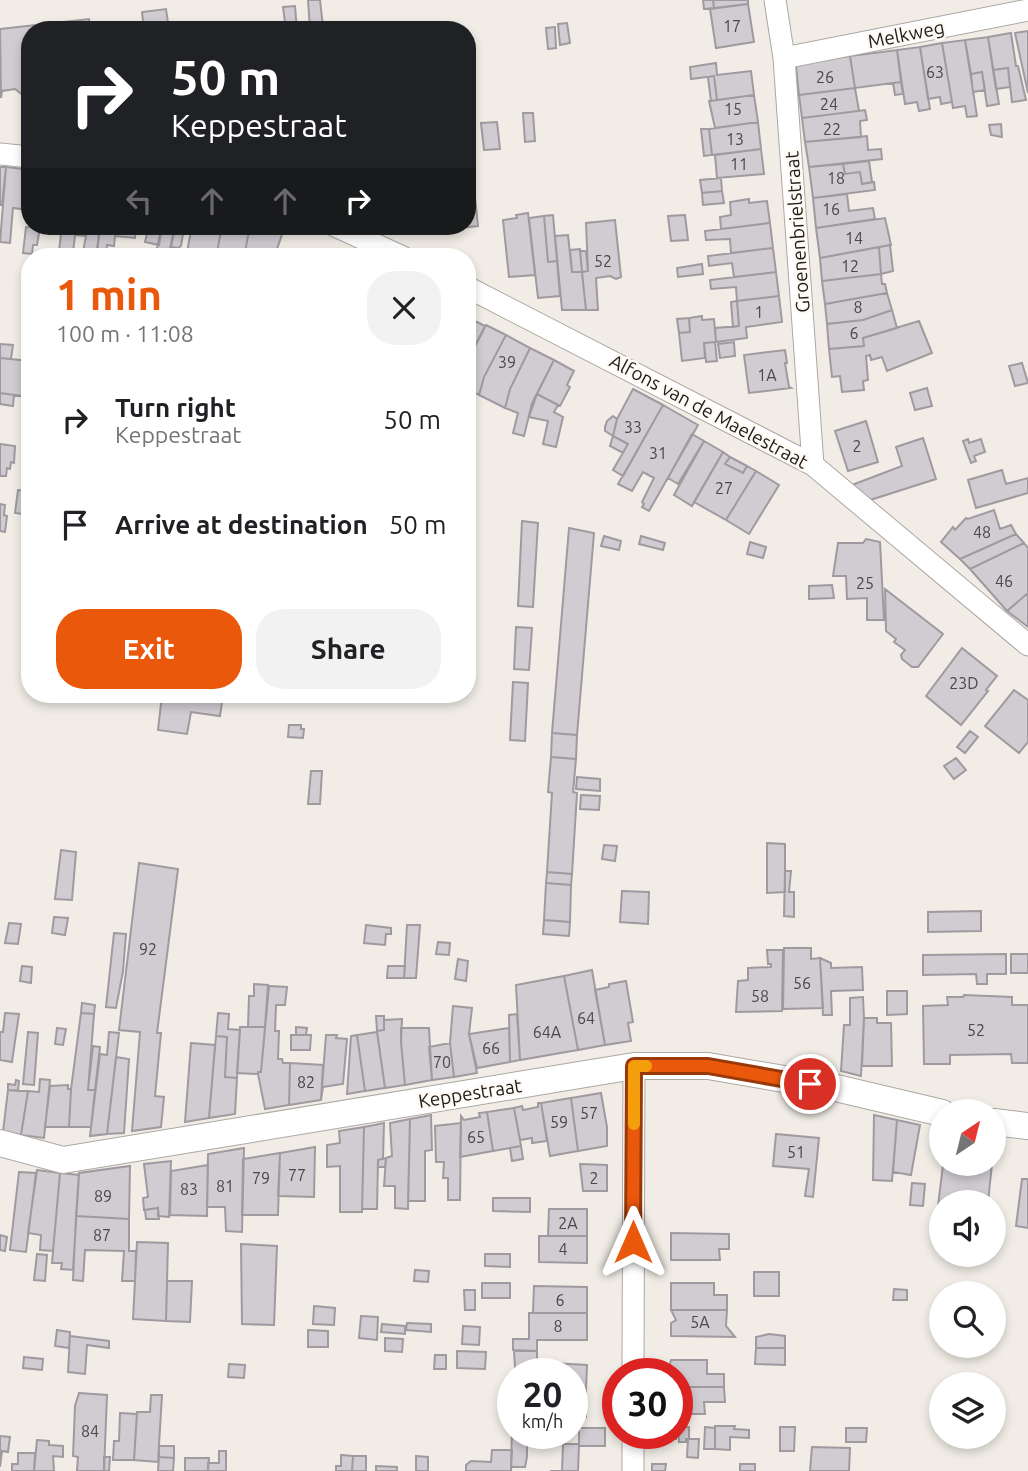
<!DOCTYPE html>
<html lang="en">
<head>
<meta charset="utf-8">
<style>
	body { margin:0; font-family:Ubuntu,sans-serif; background:#f2f2f2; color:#202124; height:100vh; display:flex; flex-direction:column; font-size:26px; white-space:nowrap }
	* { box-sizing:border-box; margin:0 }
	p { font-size:23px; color:#757577 }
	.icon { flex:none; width:38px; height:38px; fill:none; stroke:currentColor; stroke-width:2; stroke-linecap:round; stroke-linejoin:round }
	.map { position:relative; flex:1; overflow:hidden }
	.details { position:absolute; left:21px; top:248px; width:455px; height:455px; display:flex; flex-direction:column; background:#fff; border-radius:28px; box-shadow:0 4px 10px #0003 }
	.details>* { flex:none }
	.guide { position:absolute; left:21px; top:21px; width:455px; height:214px; border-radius:28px; box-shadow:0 4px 10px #0003; background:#202124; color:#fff; overflow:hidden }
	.needle { width:46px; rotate:35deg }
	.tools { position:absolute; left:929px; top:1099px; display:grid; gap:14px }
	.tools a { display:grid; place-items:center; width:77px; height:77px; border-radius:50%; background:#fff; box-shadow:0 4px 10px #0003; font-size:35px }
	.speed { position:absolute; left:497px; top:1358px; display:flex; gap:14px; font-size:35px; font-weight:700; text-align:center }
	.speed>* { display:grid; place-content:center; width:91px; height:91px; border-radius:50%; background:#fff; box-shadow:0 4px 10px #0003; line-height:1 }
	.speed small { font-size:18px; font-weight:400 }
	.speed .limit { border:10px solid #d22; background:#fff; color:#111 }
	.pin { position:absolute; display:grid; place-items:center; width:60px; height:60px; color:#fff; margin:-30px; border:4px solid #fff; border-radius:50%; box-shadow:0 2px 7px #0007 }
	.me { position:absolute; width:77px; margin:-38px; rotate:0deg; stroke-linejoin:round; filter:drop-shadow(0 0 5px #0008) }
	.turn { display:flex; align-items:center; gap:24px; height:147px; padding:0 35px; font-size:32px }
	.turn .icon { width:91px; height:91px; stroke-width:2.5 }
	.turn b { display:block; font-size:49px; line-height:60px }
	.lanes { display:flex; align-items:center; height:66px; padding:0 35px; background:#0003; justify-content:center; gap:35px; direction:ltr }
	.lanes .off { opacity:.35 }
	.round { display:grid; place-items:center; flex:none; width:74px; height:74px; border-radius:28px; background:#f2f2f2 }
	.headline { display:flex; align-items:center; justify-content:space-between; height:119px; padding:0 35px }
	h1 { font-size:42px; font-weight:700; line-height:52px; color:#ea580c }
	.button { display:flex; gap:14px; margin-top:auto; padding:14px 35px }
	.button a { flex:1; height:80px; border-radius:28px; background:#ea580c; color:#fff; font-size:28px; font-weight:700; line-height:80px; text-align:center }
	.button a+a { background:#f2f2f2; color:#202124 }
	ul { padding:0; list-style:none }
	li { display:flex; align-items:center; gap:21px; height:105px; padding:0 35px }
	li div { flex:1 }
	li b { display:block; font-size:26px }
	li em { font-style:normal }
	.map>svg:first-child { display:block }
	.building { fill:#d0ccd2; stroke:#9e9a9f; stroke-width:2 }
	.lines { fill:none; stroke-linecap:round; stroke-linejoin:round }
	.minor-casing { stroke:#aca8a2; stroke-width:23 }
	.tertiary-casing { stroke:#aca8a2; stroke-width:28 }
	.minor { stroke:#fff; stroke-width:21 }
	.tertiary { stroke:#fff; stroke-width:26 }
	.route-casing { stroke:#983908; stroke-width:18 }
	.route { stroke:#ea580c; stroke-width:12 }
	.slow { stroke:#f59e0b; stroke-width:12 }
	.labels { text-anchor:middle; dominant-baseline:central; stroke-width:5; stroke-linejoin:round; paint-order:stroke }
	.number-label { font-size:16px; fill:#4a4848 }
	.street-label { font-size:19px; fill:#1e1c1a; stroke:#fefaf3 }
</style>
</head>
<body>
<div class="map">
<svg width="1028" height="1471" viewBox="0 0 1028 1471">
	<rect width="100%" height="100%" fill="#f1ede6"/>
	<path class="building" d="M308,0H320L323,27L310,29Z
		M703,0H713L714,8L704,9Z
		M713,0H748V4L714,8Z
		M748,4L754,42L716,48L710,9Z
		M295,6L297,30H286L283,7Z
		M166,9L169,30H144L142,12Z
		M89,19L90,30H30V95L24,96L15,89L2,91L1,98L0,29Z
		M567,23L570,43L560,45L558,24Z
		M555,27L556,48L548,49L546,28Z
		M1028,31V93L1015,33Z
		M1011,33L1016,66H1018L1026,100L1012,102L1008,68L993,70L988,37Z
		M988,37L999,104L987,106L982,72L971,74L965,40Z
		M965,40L977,116L967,117L965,106L953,108L942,43Z
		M942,43L952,102L941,104L940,97L928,99L920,47Z
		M920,47L930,109L919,111L917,102L905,104L897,50Z
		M897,50L901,82L855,88L850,56Z
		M850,56L855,88L799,95L796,66L798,63Z
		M716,63L717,75L751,71L754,95L717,100L714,76L691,79L690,67Z
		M1008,68L1010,87L996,89L993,70Z
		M982,72L985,90L973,92L971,74Z
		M714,76L717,100L711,101L708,77Z
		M901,82L903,94L895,95L893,83Z
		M855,88L859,111L802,118L799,95Z
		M754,95L758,122L715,128L709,101Z
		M865,110L867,120L860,121L861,137L805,142L802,118Z
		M523,113H533L535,141L525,142Z
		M497,122L500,149L484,150L481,123Z
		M758,122L761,149L712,155L709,129Z
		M1001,124L1002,137L991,135L989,125Z
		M701,129H709L712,155L704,156Z
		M867,136L868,150L881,149L882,159L809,167L805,142Z
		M761,149L764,174L717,178L715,155Z
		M869,161L872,182L862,184L860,172L845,174L843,164Z
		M843,164L845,174L860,172L862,184L874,182L875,190L813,198L809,167Z
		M0,167H6L2,205H0Z
		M6,167L30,170L28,210L13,208L10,243L0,242Z
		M472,169L478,226L429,231L428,226H467V170Z
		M721,178L722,191L702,193L700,180Z
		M722,191L724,203L703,205L702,193Z
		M847,194L849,211L873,208L875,219L816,228L813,198Z
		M749,199V203L767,201L770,223L721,229L720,217L731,215L730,202Z
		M528,213L535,275L509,277L503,220L517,218L516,215Z
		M553,215L557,261L548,262L544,216Z
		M685,215L688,240L671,241L668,216Z
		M544,216L548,262L557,261L560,296L538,298L529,218Z
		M885,218L891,245L820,258L816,228Z
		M615,220L621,277L616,279L610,276L596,278L598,310H586L582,272L588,271L586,223Z
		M770,223L773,248L731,253L730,239L706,240L705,231Z
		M62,226H100L96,257H82L86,236L75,235L73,253L59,251Z
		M100,226H136L135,238L115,236L114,246L107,245L106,256L97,255Z
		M149,226H162L159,245L145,242Z
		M162,226H183V228L175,227L168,257H155Z
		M192,226H222L216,257H186Z
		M222,226H250L244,257L228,255V257H216Z
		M250,226H285L277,249L281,257H244Z
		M26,227L40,228L37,245H33L32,254L23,253Z
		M175,227L184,228L181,246L178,248L171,247Z
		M568,235L572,272H582L586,310H562L555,236Z
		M890,245L893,271L881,274L879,247Z
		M879,247L881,274L822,281L820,258Z
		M773,248L776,272L734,277L732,263L709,266L708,256Z
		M580,249L582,272H572L570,250Z
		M580,251H586L588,271L582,272Z
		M702,264L703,274L678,277L677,268Z
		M776,272L779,296L737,301L736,287L711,289L710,280Z
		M881,274L882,284H885L887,293L825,304L822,281Z
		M887,293L892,310L863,320L827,324L825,304Z
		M779,296L782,322L746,327L747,338L716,342L715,328L739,326L737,301Z
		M737,301L739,326L733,327L731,302Z
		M892,310L897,328L863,338L864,346L829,349L827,324L863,320Z
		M702,316V320L714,319L716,342L704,343L705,358L682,361L679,333L690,332L689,318Z
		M467,317L485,326L467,362Z
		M689,318L690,332L679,333L677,319Z
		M919,321L932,353L887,371L882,357L871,360L870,355L866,356L868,380L863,381L864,390L842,392L840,376L832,377L829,349L864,346L863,338Z
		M486,325L506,335L484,377L479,395L469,389L473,379L467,376V362Z
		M506,335L530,348L510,389L505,408L479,395L484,377Z
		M715,342L717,361L706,362L704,343Z
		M734,342L735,356L720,358L718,344Z
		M0,344L13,345L11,359L0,358Z
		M530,348L554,360L532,403L524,436L513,433L518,413L505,408L510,389Z
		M785,350L787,363H785L789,387L791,388L749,393L744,355Z
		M0,358L30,361V397L0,393Z
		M554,360L574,371L567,385L570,387L560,406L537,394Z
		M1022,363L1028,383L1015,386L1009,366Z
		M467,376L473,379L469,389L467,388Z
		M927,388L932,406L915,410L910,393Z
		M633,389L663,405L623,476L613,470L628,444L613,436L617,419Z
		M0,393L14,395L13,406L0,404Z
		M537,394L558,405L554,412L563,417L556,447L543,444L548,421L529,417Z
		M663,405L698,425L649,511L642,507L644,504L642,502L654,478L643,472L632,491L618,484Z
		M613,416L617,419L613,436L605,431V427L607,421Z
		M24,421L30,422V435L22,434Z
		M866,421L878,462L848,471L835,431Z
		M692,434L704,441L678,484L668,478Z
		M613,436L628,444L623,453L610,446Z
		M923,438L936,479L867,501L852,485L902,466L896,447Z
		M968,439L969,443L981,439L985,452L974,456L976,461L971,463L963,441Z
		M704,441L723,452L692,506L674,495Z
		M0,444L15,446L14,463L11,462L10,469L7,468L6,476H0Z
		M723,452L730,457L725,464L743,473L747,466L756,471L726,520L694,502Z
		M730,457L747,466L743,473L725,464Z
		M1002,470L1006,484L1028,478V493L976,508L968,480Z
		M756,471L779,485L749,534L726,520Z
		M18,490L30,491V515L15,513Z
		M0,504L5,505L4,515L7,516L5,532L0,531Z
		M994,510L1000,529L1011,525L1016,534L960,559L941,542L953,527L955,530L966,518L968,519Z
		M522,521L538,523L533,607L518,606Z
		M569,528L594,533L577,735L552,733Z
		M1016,534L1024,543L970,569L960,559Z
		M604,536L621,541L619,550L601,546Z
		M641,536L665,543L663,550L639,544Z
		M866,539L880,542L884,620H867V598L847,599L846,576H833L838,543H863Z
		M750,542L766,547L763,558L747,554Z
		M1024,543L1028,548V593L1007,611L970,569Z
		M467,562H471L470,579L467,578Z
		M832,585L834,598L809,599V586Z
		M885,589L943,634L918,667H912L902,659L901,655L905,650L894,642L896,639L886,631Z
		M1028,593V627L1007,611Z
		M516,627L532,628L529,670L514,669Z
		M962,648L997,676L986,690L988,691L961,725L926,696Z
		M513,682L528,683L525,741L510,740Z
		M1014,690L1028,700V742L1019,753L985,726Z
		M162,695H223L220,716L191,712L187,734L158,730Z
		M289,725H301V729H304L303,738L288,737Z
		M970,731L978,737L965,753L957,747Z
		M552,733L577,735L576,759L551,757Z
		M551,757L576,759L573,792L577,793L572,874L547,872L552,793L548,792Z
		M956,758L966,770L954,779L944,766Z
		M311,771H322L320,804H308Z
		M577,777L600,779V791L576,789Z
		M581,795L600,796L599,810L580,809Z
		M767,843L785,844V892L767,893Z
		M604,845L617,846L615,861L602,859Z
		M61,850L76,852L72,900L55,899Z
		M139,863L178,869L157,1033H161L155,1096L164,1097L161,1127L132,1131L140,1032L119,1030Z
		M785,871H791L789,892H794V917L784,916Z
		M547,872L572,874L571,885L546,883Z
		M546,883L571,885L570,922L544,920Z
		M622,891L649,892L648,924L620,922Z
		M981,911V931L928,932V912Z
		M54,917L68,918L65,935L52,933Z
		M544,920L570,922L569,936L543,934Z
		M9,923L21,924L18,944L5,943Z
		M366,925L391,928V934H386L385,945L364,943Z
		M407,925H420L416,978H404Z
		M114,933L126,934L123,971L116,1008L106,1007Z
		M438,942L450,943L449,955L436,954Z
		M784,948H811V959L820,958L823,1008L783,1009Z
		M767,950H783L782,1011L736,1012L738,981L748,980V968L771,967V964H768Z
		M1006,954V974H987V984H977L976,974L923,975V955Z
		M1011,954H1028V973H1011Z
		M820,958L831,963V968L862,967L863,990L831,991L832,1015H823Z
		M458,959L468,961L466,981L455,979Z
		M22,966L32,967L31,983L20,981Z
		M388,966H405L404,978H387Z
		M592,970L605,1045L578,1050L564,976Z
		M564,976L578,1050L520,1060L516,985Z
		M626,981L633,1022L628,1023L631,1041L605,1045L595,990L609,987V984Z
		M254,984L268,985L265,1027H248L249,996H254Z
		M269,986L287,987L285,1005H276L275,1031H279L278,1059H282L283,1063H290L289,1105L265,1109L258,1074V1072H261Z
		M887,991H907V1014L887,1015Z
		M964,995L1012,997V1005H1028V1063H1012L1011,1054L950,1055V1064H924L923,1006L948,1005L947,997H963Z
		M863,997L864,1018L861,1076L841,1071L844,1025H850V998Z
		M82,1003L95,1005L94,1014L81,1013Z
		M453,1006L472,1008L469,1034L477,1073L454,1077L450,1043Z
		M5,1013L19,1014L12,1062L0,1060V1032H3Z
		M81,1013L94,1014L88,1090H95L91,1127H69L71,1089Z
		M218,1013L229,1014L228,1029L240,1030L237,1078L225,1077L227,1037L216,1036Z
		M517,1014L520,1060L510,1062L509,1015Z
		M376,1016H384V1030L377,1031Z
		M864,1018H877V1023H891L892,1066H862Z
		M402,1019L401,1042L405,1085L385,1088L377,1031L384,1030V1020Z
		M240,1027H265L261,1072H258V1074L237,1073Z
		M296,1027L307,1028L306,1035H296Z
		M57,1028L66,1029L63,1045L55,1044Z
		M401,1028H429L432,1080L405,1085L401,1042Z
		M509,1028L510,1062L477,1068L469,1034Z
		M28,1032L38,1033L34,1085L23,1084Z
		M109,1032L119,1033L107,1134L90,1136L100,1054L107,1055Z
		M377,1032L385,1088L365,1091L357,1035Z
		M291,1035H311L310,1050H291Z
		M326,1035H337L336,1038L347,1039L343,1084L323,1087L321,1100Z
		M357,1035L365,1091L347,1094L351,1036Z
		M216,1036L227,1037L225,1077L237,1078L235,1114L209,1118Z
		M191,1043L215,1045L209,1118L185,1122Z
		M450,1043L454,1077L432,1080L429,1047Z
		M93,1046L100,1047L95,1090H88Z
		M116,1057L129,1059L124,1133L107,1134Z
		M290,1063L323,1065L321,1100L289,1105Z
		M40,1079L50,1080L44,1138L21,1135L28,1091L39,1092Z
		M16,1080L19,1081L18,1091L8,1090V1084L15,1085Z
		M68,1085V1089H71L69,1127H45L50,1086Z
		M8,1090L28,1091L21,1135L3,1132Z
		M601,1093L607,1127V1146L578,1151L571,1098Z
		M571,1098L578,1151L550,1156L541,1103Z
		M538,1103H541L547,1141L532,1143V1138L520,1140L514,1108L522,1106L523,1110L538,1107Z
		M514,1108L521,1146L493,1151L487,1112Z
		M487,1112L493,1151L460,1157L461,1116L464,1120L480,1117L479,1113Z
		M431,1115L432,1150L425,1151V1201H408L410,1119Z
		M874,1115L897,1120L892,1181L873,1180Z
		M410,1119L408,1209L395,1208V1186H384L386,1158L392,1156L390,1123Z
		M897,1120L920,1125L911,1175L893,1172Z
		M384,1123L383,1159L378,1160L377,1209H362L364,1127Z
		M461,1123L460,1200H448V1178H443L444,1162H436L435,1126Z
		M364,1127L362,1212H340V1166L327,1167V1145L340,1143L339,1131Z
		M776,1134L819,1138L813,1197L805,1196L809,1169L773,1166Z
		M521,1146L523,1159L512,1161L510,1148Z
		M315,1147L314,1197L278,1196L280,1153Z
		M244,1148L242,1232L226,1231L225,1207H207L208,1154Z
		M280,1153L278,1215H242L243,1159Z
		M386,1158L385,1167H378V1160Z
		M171,1161L169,1217L158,1216V1208L144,1210L143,1198L148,1197L144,1164Z
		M580,1164L607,1165V1191H583Z
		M976,1164H992L988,1202H942L940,1218L937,1214L943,1165L975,1169Z
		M208,1165L207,1216L170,1215L171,1171Z
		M130,1166L129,1219L76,1216L79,1173Z
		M37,1170L60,1173L53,1251L40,1250L41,1235L28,1233Z
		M19,1172L36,1173L26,1252L10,1250Z
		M60,1173L79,1175L73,1270L61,1269L62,1263H52Z
		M1022,1179H1028V1228L1016,1226Z
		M912,1183L925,1184L923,1206L910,1205Z
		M493,1198H530V1212L493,1211Z
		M158,1208L159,1219H146L145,1210Z
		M549,1209H587V1236H548Z
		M76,1216L129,1219V1251H136L135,1281H122L124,1251L85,1250L83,1281L73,1280Z
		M671,1233L729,1234V1249H719L720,1260H671Z
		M0,1235L7,1237L5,1251L0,1250Z
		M539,1236H587V1263L539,1262Z
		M137,1242L168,1243L166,1321L133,1319Z
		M241,1244L277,1246L274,1325L242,1324Z
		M37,1254L47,1255L45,1281L34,1280Z
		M485,1254H510V1267L485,1266Z
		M415,1270L429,1271L428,1282L414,1281Z
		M754,1272H779V1296H754Z
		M167,1281H192L190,1322L166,1321Z
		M482,1283H510V1298H482Z
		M671,1283H714V1295H727V1310H671Z
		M534,1286L587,1287V1313H533Z
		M894,1289L907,1290V1300H893Z
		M464,1290H475V1310H465Z
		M314,1306L335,1308L334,1325L313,1324Z
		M671,1310H727L726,1326L735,1337L671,1336V1323L676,1320Z
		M529,1313H587V1340H537V1351L513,1350V1339H529Z
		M361,1316L378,1317L377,1340L359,1338Z
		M407,1323L431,1324V1332L406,1330Z
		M382,1324L405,1326V1334L381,1332Z
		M463,1326L480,1327L479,1345L462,1344Z
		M57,1330L70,1332L69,1348L55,1346Z
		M308,1330L328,1331V1347H308Z
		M769,1334L785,1336V1348H756V1337Z
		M70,1336L109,1341V1348L87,1345L85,1374L68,1372Z
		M385,1338L403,1339L402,1352L385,1351Z
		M756,1348H785V1365L755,1364Z
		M457,1351L486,1352L485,1369L457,1368Z
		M514,1351H537V1367H515Z
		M435,1355H446V1369H434Z
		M24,1357L43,1359L42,1370L23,1368Z
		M671,1360H707V1374H724V1387H677V1374L668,1371Z
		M552,1363L587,1365L586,1390H572V1374H552Z
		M229,1364L245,1365L244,1378L228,1377Z
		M677,1387H724L725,1402H704L705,1414H682V1425H677Z
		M572,1390H586V1417H572Z
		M79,1393L107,1395L104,1471H77L78,1457L73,1456L75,1406Z
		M151,1395H162L158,1462L134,1460L137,1412H150Z
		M120,1413L137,1414L134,1460H113L114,1441H119Z
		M715,1426H735L734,1429L749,1430V1438L730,1437V1450L715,1449Z
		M678,1427H689V1439H686V1442H679Z
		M705,1427L715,1428V1449H704Z
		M780,1427H795L794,1451H780Z
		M512,1428L513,1433H527V1457L525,1467H511Z
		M579,1428H605V1446H579Z
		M846,1428H867L866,1442H846Z
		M653,1433H676V1439L652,1438Z
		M0,1436L10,1437L8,1452L2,1451L0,1467Z
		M688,1439H699L698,1458L687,1457Z
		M37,1440L49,1441V1445L63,1446V1457L53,1456L54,1471H34Z
		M563,1444H579L578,1471H550H562Z
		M159,1446H174V1458L159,1457Z
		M812,1447L850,1448L849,1471H810Z
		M492,1450H512L511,1471H466V1465L471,1461L491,1462Z
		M219,1451H226V1471H208V1463H219Z
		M18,1453H35L34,1471H12V1464H18Z
		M341,1455L353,1456L352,1471H336V1466H341Z
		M353,1456H366V1471H352Z
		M416,1456L428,1457V1471H416Z
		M104,1457H110L109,1471H104Z
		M159,1457L174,1458L173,1471H158Z
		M185,1458H209L208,1471H185Z
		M652,1464H666L665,1471H652Z
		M740,1464H755V1471H740Z
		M376,1466L397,1467V1471H376Z"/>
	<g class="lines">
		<defs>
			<path id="minor" d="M775,0L784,58L813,465
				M784,58L1028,10
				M0,154L30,157
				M335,226L403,257
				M467,287L813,465L1028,645
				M633,1374L634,1066
				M633,1471V1433"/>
			<path id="tertiary" d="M994,1122L1028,1126
				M0,1143L63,1160L634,1066H708L836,1088L942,1113"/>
		</defs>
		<use href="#minor" class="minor-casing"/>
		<use href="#tertiary" class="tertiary-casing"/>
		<use href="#minor" class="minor"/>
		<use href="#tertiary" class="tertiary"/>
	</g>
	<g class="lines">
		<defs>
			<path id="route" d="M633,1242L634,1066H708L810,1084"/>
		</defs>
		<use href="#route" class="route-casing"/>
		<use href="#route" class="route"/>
		<path class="slow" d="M634,1124V1066H646"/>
	</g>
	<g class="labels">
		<g class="number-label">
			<text x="732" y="26">17</text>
			<text x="935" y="72">63</text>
			<text x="825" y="77">26</text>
			<text x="829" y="104">24</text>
			<text x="733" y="109">15</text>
			<text x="832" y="129">22</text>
			<text x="735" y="139">13</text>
			<text x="739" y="164">11</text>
			<text x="836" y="178">18</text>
			<text x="831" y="209">16</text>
			<text x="854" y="238">14</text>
			<text x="603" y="261">52</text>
			<text x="850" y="266">12</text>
			<text x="858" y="307">8</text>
			<text x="759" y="312">1</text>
			<text x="854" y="333">6</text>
			<text x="507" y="362">39</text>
			<text x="767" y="375">1A</text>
			<text x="633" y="427">33</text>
			<text x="857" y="446">2</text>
			<text x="658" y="453">31</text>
			<text x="724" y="488">27</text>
			<text x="982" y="532">48</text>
			<text x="1004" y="581">46</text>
			<text x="865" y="583">25</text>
			<text x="964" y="683">23D</text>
			<text x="148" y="949">92</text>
			<text x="802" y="983">56</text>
			<text x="760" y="996">58</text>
			<text x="586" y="1018">64</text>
			<text x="976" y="1030">52</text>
			<text x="547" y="1032">64A</text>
			<text x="491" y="1048">66</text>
			<text x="442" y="1062">70</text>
			<text x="306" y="1082">82</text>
			<text x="589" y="1113">57</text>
			<text x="559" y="1122">59</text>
			<text x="476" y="1137">65</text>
			<text x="796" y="1152">51</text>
			<text x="297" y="1175">77</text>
			<text x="261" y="1178">79</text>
			<text x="594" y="1178">2</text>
			<text x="225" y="1186">81</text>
			<text x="189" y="1189">83</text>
			<text x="103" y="1196">89</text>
			<text x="568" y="1223">2A</text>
			<text x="102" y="1235">87</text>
			<text x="563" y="1249">4</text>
			<text x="560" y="1300">6</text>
			<text x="700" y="1322">5A</text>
			<text x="558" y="1326">8</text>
			<text x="90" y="1431">84</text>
		</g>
		<g class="street-label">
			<text transform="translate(906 34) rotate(-11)">Melkweg</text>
			<text transform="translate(797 232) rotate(-94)">Groenenbrielstraat</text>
			<text transform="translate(709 411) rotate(28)">Alfons van de Maelestraat</text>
			<text transform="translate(470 1093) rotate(-9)">Keppestraat</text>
		</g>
	</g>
</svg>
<div class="tools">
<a><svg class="needle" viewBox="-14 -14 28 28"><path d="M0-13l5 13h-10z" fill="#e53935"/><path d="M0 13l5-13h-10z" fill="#757577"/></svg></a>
<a><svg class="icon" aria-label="sound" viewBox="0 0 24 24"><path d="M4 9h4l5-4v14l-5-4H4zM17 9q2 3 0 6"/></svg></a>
<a><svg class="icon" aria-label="search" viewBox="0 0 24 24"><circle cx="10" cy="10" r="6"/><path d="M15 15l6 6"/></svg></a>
<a><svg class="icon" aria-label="layers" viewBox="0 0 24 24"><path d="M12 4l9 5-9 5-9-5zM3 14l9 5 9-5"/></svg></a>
</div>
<div class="speed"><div>20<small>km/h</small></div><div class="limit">30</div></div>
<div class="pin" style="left:810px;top:1084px;background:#d93025"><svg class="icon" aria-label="arrive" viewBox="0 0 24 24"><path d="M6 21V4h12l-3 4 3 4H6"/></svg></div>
<svg class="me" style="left:633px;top:1242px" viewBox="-20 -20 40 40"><path d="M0-17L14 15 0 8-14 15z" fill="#ea580c" stroke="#fff" stroke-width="4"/></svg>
<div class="guide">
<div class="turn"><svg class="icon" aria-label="right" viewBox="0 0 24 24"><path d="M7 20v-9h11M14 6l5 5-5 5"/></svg><div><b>50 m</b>Keppestraat</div></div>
<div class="lanes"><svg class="icon off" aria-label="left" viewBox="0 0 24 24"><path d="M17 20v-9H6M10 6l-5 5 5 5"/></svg><svg class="icon off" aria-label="ahead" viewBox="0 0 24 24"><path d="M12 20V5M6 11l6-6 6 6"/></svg><svg class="icon off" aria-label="ahead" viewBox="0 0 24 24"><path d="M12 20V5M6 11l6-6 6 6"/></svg><svg class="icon" aria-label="right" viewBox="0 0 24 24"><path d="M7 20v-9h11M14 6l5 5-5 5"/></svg></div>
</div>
<section class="details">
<div class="headline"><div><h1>1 min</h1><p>100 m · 11:08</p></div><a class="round"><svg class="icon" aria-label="close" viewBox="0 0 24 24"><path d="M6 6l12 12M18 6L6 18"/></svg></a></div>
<ul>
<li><svg class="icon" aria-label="right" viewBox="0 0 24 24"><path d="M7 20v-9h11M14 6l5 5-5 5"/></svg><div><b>Turn right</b><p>Keppestraat</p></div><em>50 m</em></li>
<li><svg class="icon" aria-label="arrive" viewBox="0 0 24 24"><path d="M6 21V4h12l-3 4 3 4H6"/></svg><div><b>Arrive at destination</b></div><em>50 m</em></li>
</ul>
<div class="button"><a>Exit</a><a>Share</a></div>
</section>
</div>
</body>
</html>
